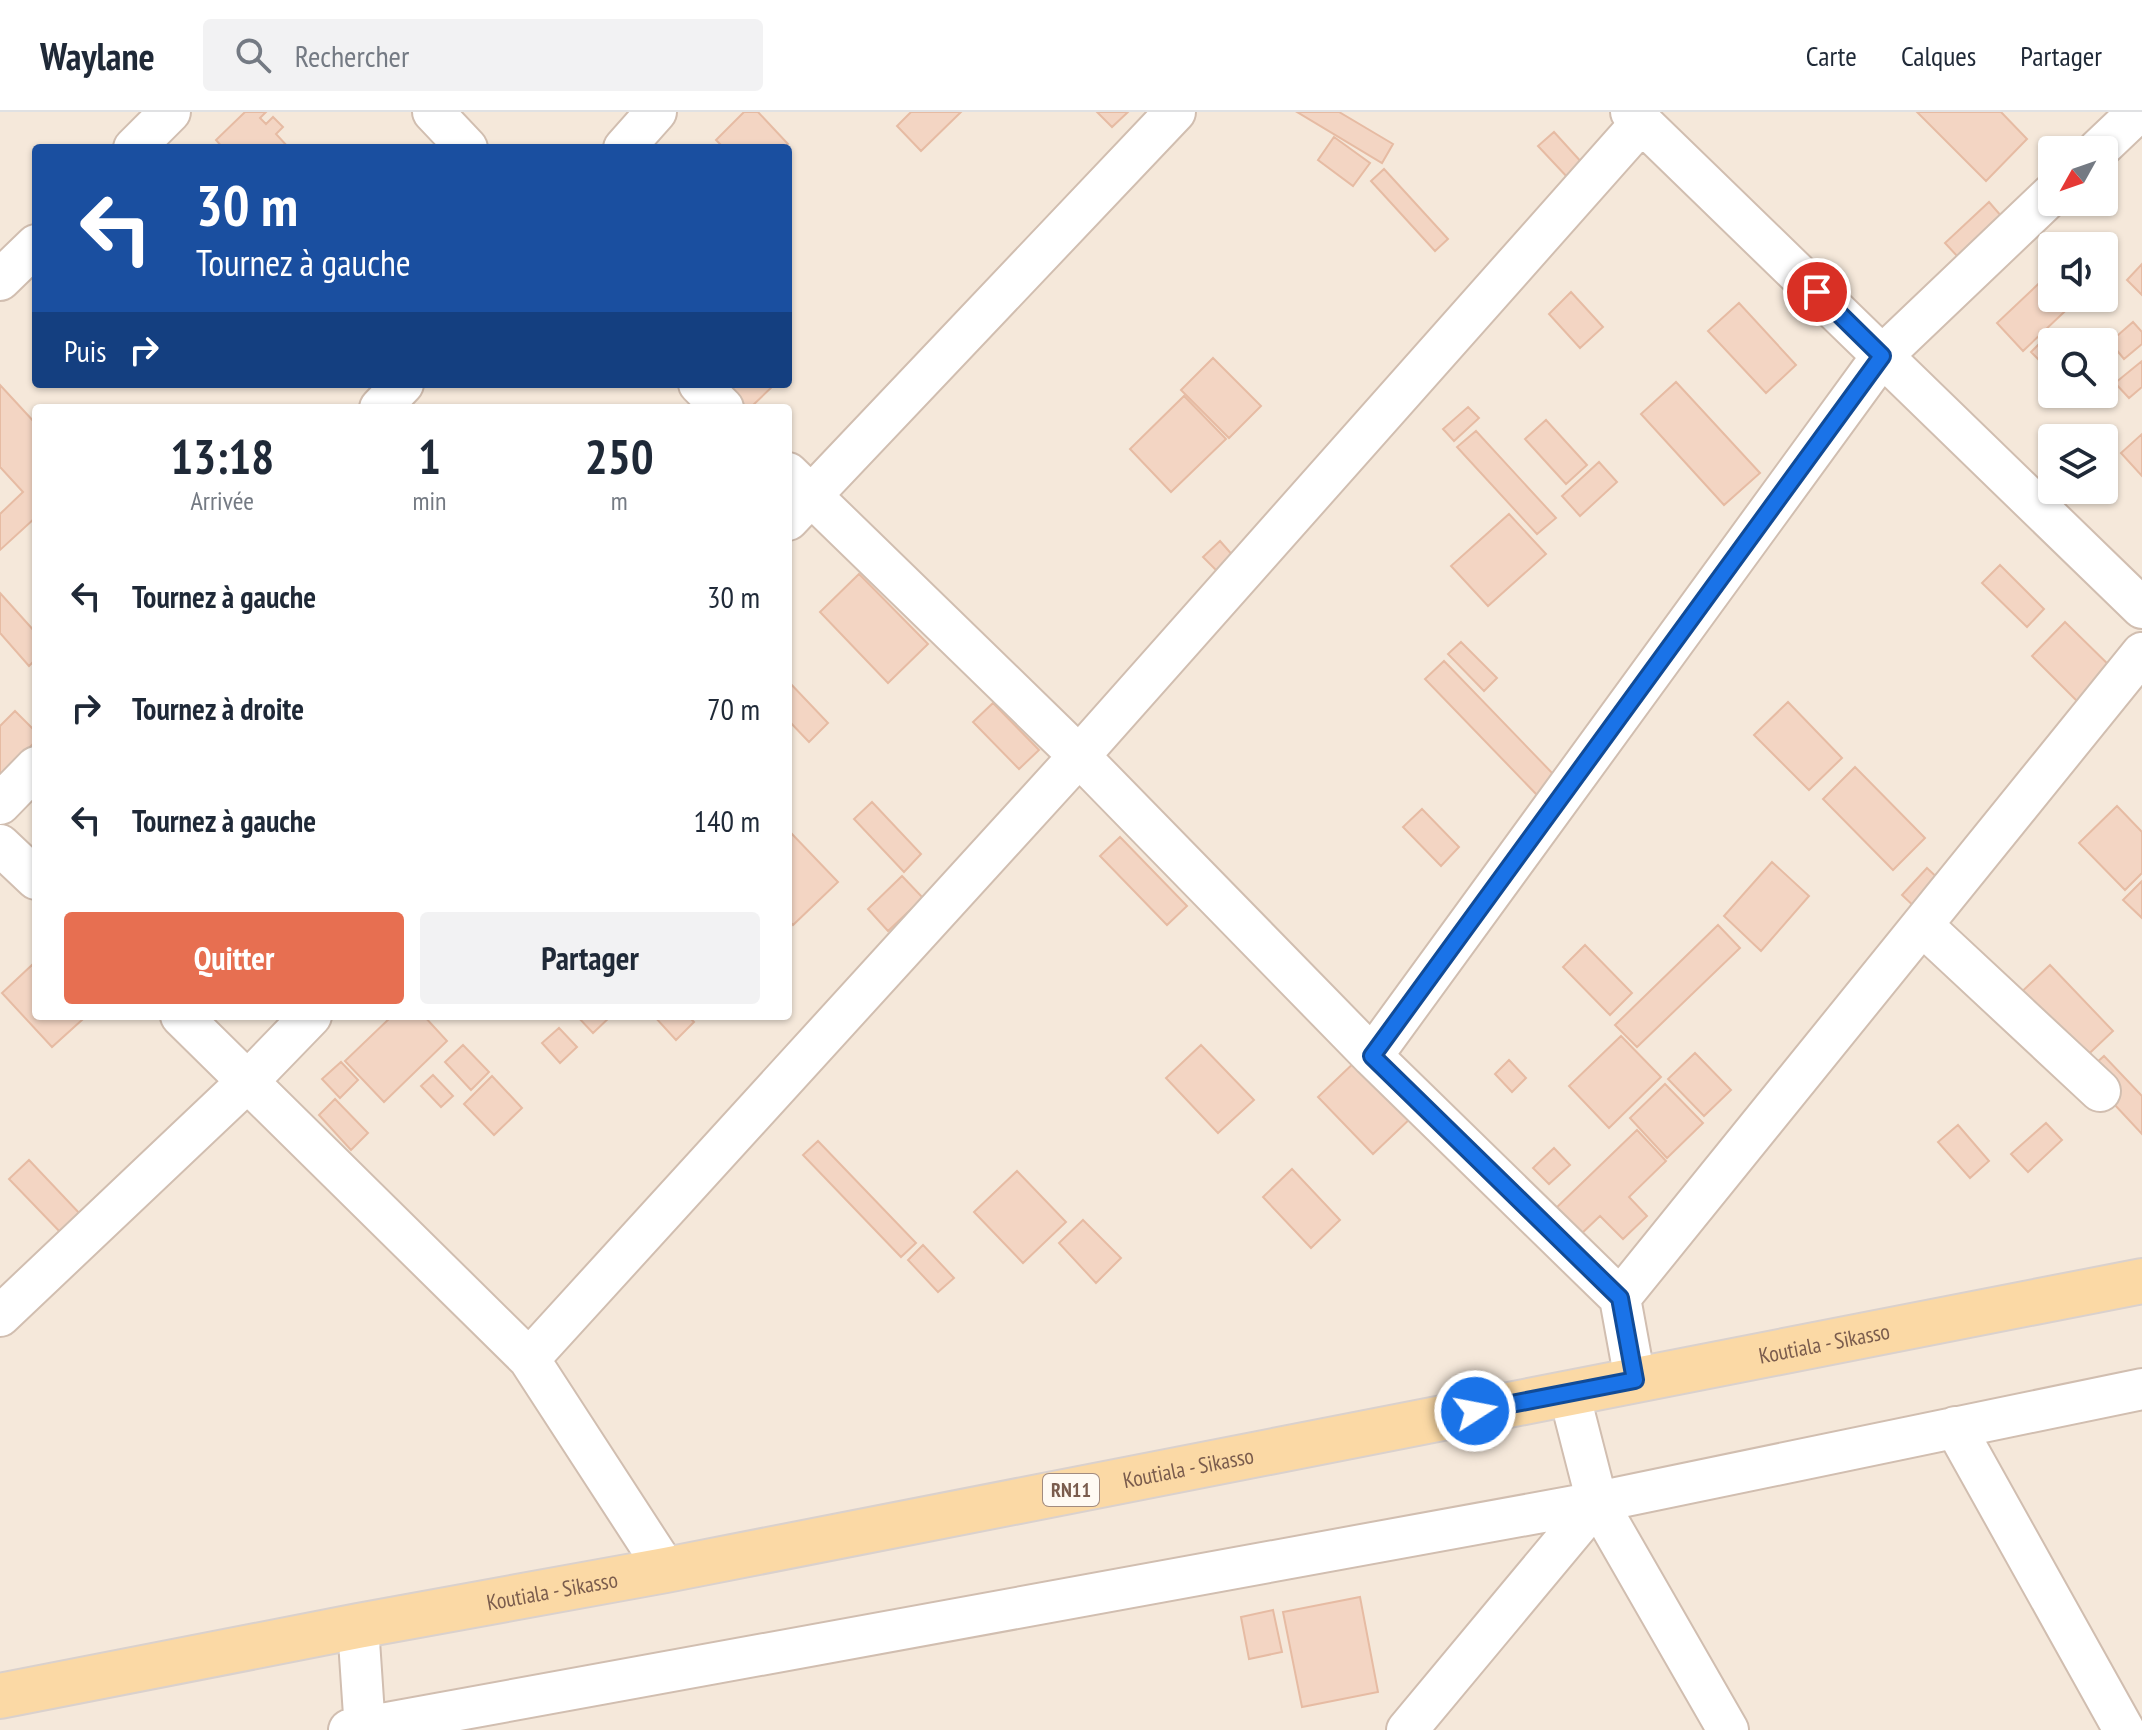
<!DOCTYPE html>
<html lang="fr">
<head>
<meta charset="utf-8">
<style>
	body { margin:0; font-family:"PT Sans Narrow",sans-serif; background:#f2f2f3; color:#1f2937; height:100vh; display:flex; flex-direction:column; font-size:30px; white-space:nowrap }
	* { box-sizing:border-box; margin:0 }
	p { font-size:26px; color:#747a83 }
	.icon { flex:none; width:44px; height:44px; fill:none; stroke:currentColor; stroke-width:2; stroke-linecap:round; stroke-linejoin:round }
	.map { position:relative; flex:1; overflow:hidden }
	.sheet { position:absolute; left:32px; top:292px; width:760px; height:616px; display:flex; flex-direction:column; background:#fff; border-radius:8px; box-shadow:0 2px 6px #0004 }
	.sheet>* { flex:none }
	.hud { position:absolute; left:32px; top:32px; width:760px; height:244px; border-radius:8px; box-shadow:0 2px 6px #0004; background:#1a4fa0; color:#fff; overflow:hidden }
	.needle { width:52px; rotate:230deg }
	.buttons { position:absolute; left:2038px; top:24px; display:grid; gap:16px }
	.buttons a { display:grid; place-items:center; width:80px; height:80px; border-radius:8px; background:#fff; box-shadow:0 2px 6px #0004; font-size:40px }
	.pin { position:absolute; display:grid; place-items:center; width:68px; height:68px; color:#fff; margin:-34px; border:4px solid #fff; border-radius:50%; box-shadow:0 2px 8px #0007 }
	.me { position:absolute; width:88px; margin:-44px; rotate:79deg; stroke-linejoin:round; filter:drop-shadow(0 0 6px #0008) }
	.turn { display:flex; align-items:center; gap:28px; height:168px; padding:0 32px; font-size:36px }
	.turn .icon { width:104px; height:104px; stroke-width:2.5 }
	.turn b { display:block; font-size:56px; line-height:68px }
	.then { display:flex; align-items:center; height:76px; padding:0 32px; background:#0003; gap:16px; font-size:30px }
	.eta { display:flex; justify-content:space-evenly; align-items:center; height:136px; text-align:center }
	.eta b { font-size:48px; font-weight:700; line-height:56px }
	.primary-button { display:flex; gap:16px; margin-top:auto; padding:16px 32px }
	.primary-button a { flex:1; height:92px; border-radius:8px; background:#e76f51; color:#fff; font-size:32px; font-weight:700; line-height:92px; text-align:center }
	.primary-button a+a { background:#f2f2f3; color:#1f2937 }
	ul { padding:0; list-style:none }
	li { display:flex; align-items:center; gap:24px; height:112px; padding:0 32px }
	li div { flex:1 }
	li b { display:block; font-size:30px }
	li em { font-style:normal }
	header { display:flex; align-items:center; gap:48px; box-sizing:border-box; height:112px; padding:0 40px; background:#fff; border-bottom:2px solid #e0e1e3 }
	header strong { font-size:38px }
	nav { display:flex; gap:44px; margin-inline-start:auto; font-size:28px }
	.search { width:560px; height:72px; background:#f2f2f3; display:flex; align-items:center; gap:20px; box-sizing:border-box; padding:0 28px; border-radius:8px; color:#747a83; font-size:30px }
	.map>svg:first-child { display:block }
	.residential { fill:#f5e8da; fill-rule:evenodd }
	.building { fill:#f3d5c3; stroke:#e6bba3; stroke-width:2 }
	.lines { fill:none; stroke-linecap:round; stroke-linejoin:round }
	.minor-casing { stroke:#d1beb0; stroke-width:44 }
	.major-casing { stroke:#dad1cd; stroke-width:48 }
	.minor { stroke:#fff; stroke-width:40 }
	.major { stroke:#fbd9a5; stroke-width:44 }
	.route-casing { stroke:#114b97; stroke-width:20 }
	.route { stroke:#1a73e8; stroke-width:14 }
	.labels { text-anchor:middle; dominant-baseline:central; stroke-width:6; stroke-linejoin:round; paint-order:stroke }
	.shield { fill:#fffaf3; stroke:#a28b7f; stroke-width:2 }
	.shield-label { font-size:20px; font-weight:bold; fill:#7a5c4d }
	.street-label { font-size:22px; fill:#7a5c4d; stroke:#fffaf3 }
</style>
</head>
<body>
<header>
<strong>Waylane</strong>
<div class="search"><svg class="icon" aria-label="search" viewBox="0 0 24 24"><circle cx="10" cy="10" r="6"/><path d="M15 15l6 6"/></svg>Rechercher</div>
<nav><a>Carte</a><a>Calques</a><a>Partager</a></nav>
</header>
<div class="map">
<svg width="2142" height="1618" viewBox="0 0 2142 1618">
	<rect width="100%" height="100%" fill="#fdf6ec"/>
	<path class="residential" d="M0,0H2142V1618H0ZM36,36H788V272H36ZM2052,38H2104V90H2052ZM2052,134H2104V186H2052ZM2052,230H2104V282H2052ZM36,296H788V904H36ZM2052,326H2104V378H2052Z"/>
	<path class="building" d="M245,0H266L260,6L266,12L273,5L283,15L276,22L289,36H223L216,28Z
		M744,0H758L788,32L784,36H724L716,28Z
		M911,0H961L921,39L897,14Z
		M1097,0H1128L1112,15Z
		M1297,0H1339L1393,32L1382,51Z
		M1917,0H2001L2027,27L1986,69Z
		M1554,20L1584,53L1569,67L1538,34Z
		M1334,25L1370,51L1353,74L1318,48Z
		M1384,57L1448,127L1435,139L1371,69Z
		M1989,90L2002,105L1958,145L1945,131Z
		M2142,152V183L2127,168Z
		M2052,159V186H2079L2023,239L1997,211Z
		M1571,180L1603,215L1580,236L1549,202Z
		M1739,191L1796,253L1766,281L1708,219Z
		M2133,210L2142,220V232L2124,247L2110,230Z
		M2046,225L2052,231V261L2031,240Z
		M1213,246L1261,294L1229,326L1181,278Z
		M2142,249V275L2129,286L2115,271Z
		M1676,270L1760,361L1724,393L1641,302Z
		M720,272H775L750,296H744Z
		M0,273L36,312V405L0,438V402L23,380L0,355Z
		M1184,284L1226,327L1171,380L1130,337Z
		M1468,295L1479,306L1454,329L1443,317Z
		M1546,308L1587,353L1566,372L1525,327Z
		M1476,319L1556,406L1537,422L1457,335Z
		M2142,322V364L2121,341Z
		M1599,350L1617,370L1580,404L1562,384Z
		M1509,402L1546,442L1488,494L1451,454Z
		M1220,429L1235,446L1219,461L1203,445Z
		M2000,453L2044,497L2027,515L1982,471Z
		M859,462L928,532L888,571L820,500Z
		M0,481L36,521V547L29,554L0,521Z
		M2065,510L2116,560L2082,594L2032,544Z
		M1461,530L1497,566L1484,579L1448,542Z
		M1444,549L1556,665L1537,683L1425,567Z
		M788,569L828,611L809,630L788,608Z
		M1788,590L1842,646L1809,678L1754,623Z
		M993,591L1039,638L1019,657L973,610Z
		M15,599L36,620V629L0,664V614Z
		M1855,655L1925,726L1893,758L1823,687Z
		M872,690L921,742L904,760L854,707Z
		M2117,694L2142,720V761L2125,778L2079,731Z
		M1422,697L1459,735L1441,754L1403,715Z
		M792,722L838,770L793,813L788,808V726Z
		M1120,725L1187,794L1167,813L1100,744Z
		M1772,750L1809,784L1761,839L1724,804Z
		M1927,756L1944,772L1919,799L1902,783Z
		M902,764L923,786L888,819L868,797Z
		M2142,769V806L2123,788Z
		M1718,813L1740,836L1637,935L1615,913Z
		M1585,833L1632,881L1610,903L1563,855Z
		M32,853L36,857V904H81L83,907L52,935L2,881Z
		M2050,853L2113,919L2076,954L2013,888Z
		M392,904H424L447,929L384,990L345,949Z
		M577,904H611L593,921Z
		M654,904H688L694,910L676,928Z
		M559,916L577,935L560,951L542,931Z
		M1621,924L1661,965L1609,1016L1569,974Z
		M463,933L489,960L471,978L445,950Z
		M1201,933L1254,988L1218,1021L1166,966Z
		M1695,941L1731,978L1704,1004L1668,967Z
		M2104,944L2142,984V1022L2085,961Z
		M1359,946L1414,1003L1373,1042L1318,985Z
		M1509,948L1526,966L1512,980L1495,962Z
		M341,950L358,968L340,986L322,967Z
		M433,963L453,984L441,995L421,974Z
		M492,964L522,996L494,1023L464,992Z
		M1665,972L1703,1011L1667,1046L1630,1006Z
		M335,987L368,1021L351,1038L319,1003Z
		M2046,1011L2062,1028L2028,1060L2011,1042Z
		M1958,1013L1989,1049L1970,1066L1938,1030Z
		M1637,1018L1666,1049L1629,1085L1647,1104L1623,1127L1600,1104L1580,1123L1555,1097Z
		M818,1029L916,1131L901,1145L803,1043Z
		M1554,1036L1570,1053L1549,1072L1533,1056Z
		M29,1048L82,1104L63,1123L9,1067Z
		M1292,1057L1340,1108L1311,1136L1263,1085Z
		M1017,1059L1066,1110L1023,1151L974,1100Z
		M1083,1108L1121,1146L1096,1171L1059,1131Z
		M923,1133L954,1166L938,1180L908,1148Z
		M1360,1485L1378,1580L1302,1595L1283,1500Z
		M1273,1498L1282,1540L1249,1547L1241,1505Z"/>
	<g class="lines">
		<defs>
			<path id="minor" d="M433,0L467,36
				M1631,0L2142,496
				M134,36L170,0
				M624,36L656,0
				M2098,38L2138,0
				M0,168L36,133
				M699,272L723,296
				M380,296L403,272
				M788,361L1079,644L1372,944L1620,1186
				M788,408L1175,0
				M0,692L36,655
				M0,733L36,767
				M1922,813L2100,979
				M181,904L529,1247L666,1458
				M1372,944L1882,244L2052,82
				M0,1204L249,968L311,904
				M529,1247L1079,644L1641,11
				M1635,1268L1620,1186L2142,541
				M1569,1281L1597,1390L1728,1618
				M1955,1315L2124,1618
				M358,1514L365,1618
				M349,1618L1597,1390L2142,1277
				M1407,1618L1597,1390"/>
			<g id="major">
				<path id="s1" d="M0,1584L358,1514L666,1458L2142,1169"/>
			</g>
		</defs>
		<use href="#minor" class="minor-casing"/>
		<use href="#major" class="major-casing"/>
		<use href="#minor" class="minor"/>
		<use href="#major" class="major"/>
	</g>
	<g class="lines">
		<defs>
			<path id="route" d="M1475,1299L1635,1268L1620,1186L1372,944L1882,244L1817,180"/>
		</defs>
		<use href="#route" class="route-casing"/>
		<use href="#route" class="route"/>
	</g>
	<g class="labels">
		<rect class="shield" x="1043" y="1362" width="56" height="32" rx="6"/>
		<g class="shield-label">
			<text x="1071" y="1378">RN11</text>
		</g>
		<g class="street-label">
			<text stroke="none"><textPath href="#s1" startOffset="1858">Koutiala - Sikasso</textPath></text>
			<text stroke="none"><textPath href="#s1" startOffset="1210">Koutiala - Sikasso</textPath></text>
			<text stroke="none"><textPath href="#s1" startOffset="562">Koutiala - Sikasso</textPath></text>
		</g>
	</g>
</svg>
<div class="buttons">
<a><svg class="needle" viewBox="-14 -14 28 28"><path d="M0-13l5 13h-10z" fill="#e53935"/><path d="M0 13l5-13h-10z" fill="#747a83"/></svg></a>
<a><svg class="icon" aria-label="sound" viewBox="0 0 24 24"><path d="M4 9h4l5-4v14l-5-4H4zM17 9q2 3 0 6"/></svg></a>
<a><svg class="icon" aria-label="search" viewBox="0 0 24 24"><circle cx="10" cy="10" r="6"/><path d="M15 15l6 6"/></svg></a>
<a><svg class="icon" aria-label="layers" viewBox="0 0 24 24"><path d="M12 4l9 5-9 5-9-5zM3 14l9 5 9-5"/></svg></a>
</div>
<div class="pin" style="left:1817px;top:180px;background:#d93025"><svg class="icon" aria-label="arrive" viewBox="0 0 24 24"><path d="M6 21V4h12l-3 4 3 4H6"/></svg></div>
<svg class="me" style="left:1475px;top:1299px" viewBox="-20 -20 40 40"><circle r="17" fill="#1a73e8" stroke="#fff" stroke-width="3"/><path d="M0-11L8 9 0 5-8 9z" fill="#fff"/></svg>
<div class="hud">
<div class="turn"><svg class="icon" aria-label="left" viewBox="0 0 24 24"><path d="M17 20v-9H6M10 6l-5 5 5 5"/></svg><div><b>30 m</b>Tournez à gauche</div></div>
<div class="then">Puis<svg class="icon" aria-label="right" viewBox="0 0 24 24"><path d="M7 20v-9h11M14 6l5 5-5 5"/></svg></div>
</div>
<section class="sheet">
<div class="eta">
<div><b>13:18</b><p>Arrivée</p></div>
<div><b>1</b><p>min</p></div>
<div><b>250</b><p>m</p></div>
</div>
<ul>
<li><svg class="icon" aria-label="left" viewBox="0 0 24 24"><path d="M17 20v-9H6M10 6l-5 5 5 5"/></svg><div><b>Tournez à gauche</b></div><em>30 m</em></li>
<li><svg class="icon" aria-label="right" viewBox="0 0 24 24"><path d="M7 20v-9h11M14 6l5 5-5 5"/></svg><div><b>Tournez à droite</b></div><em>70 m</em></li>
<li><svg class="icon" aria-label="left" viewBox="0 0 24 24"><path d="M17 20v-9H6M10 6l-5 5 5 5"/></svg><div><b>Tournez à gauche</b></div><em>140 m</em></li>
</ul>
<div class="primary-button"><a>Quitter</a><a>Partager</a></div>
</section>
</div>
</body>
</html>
